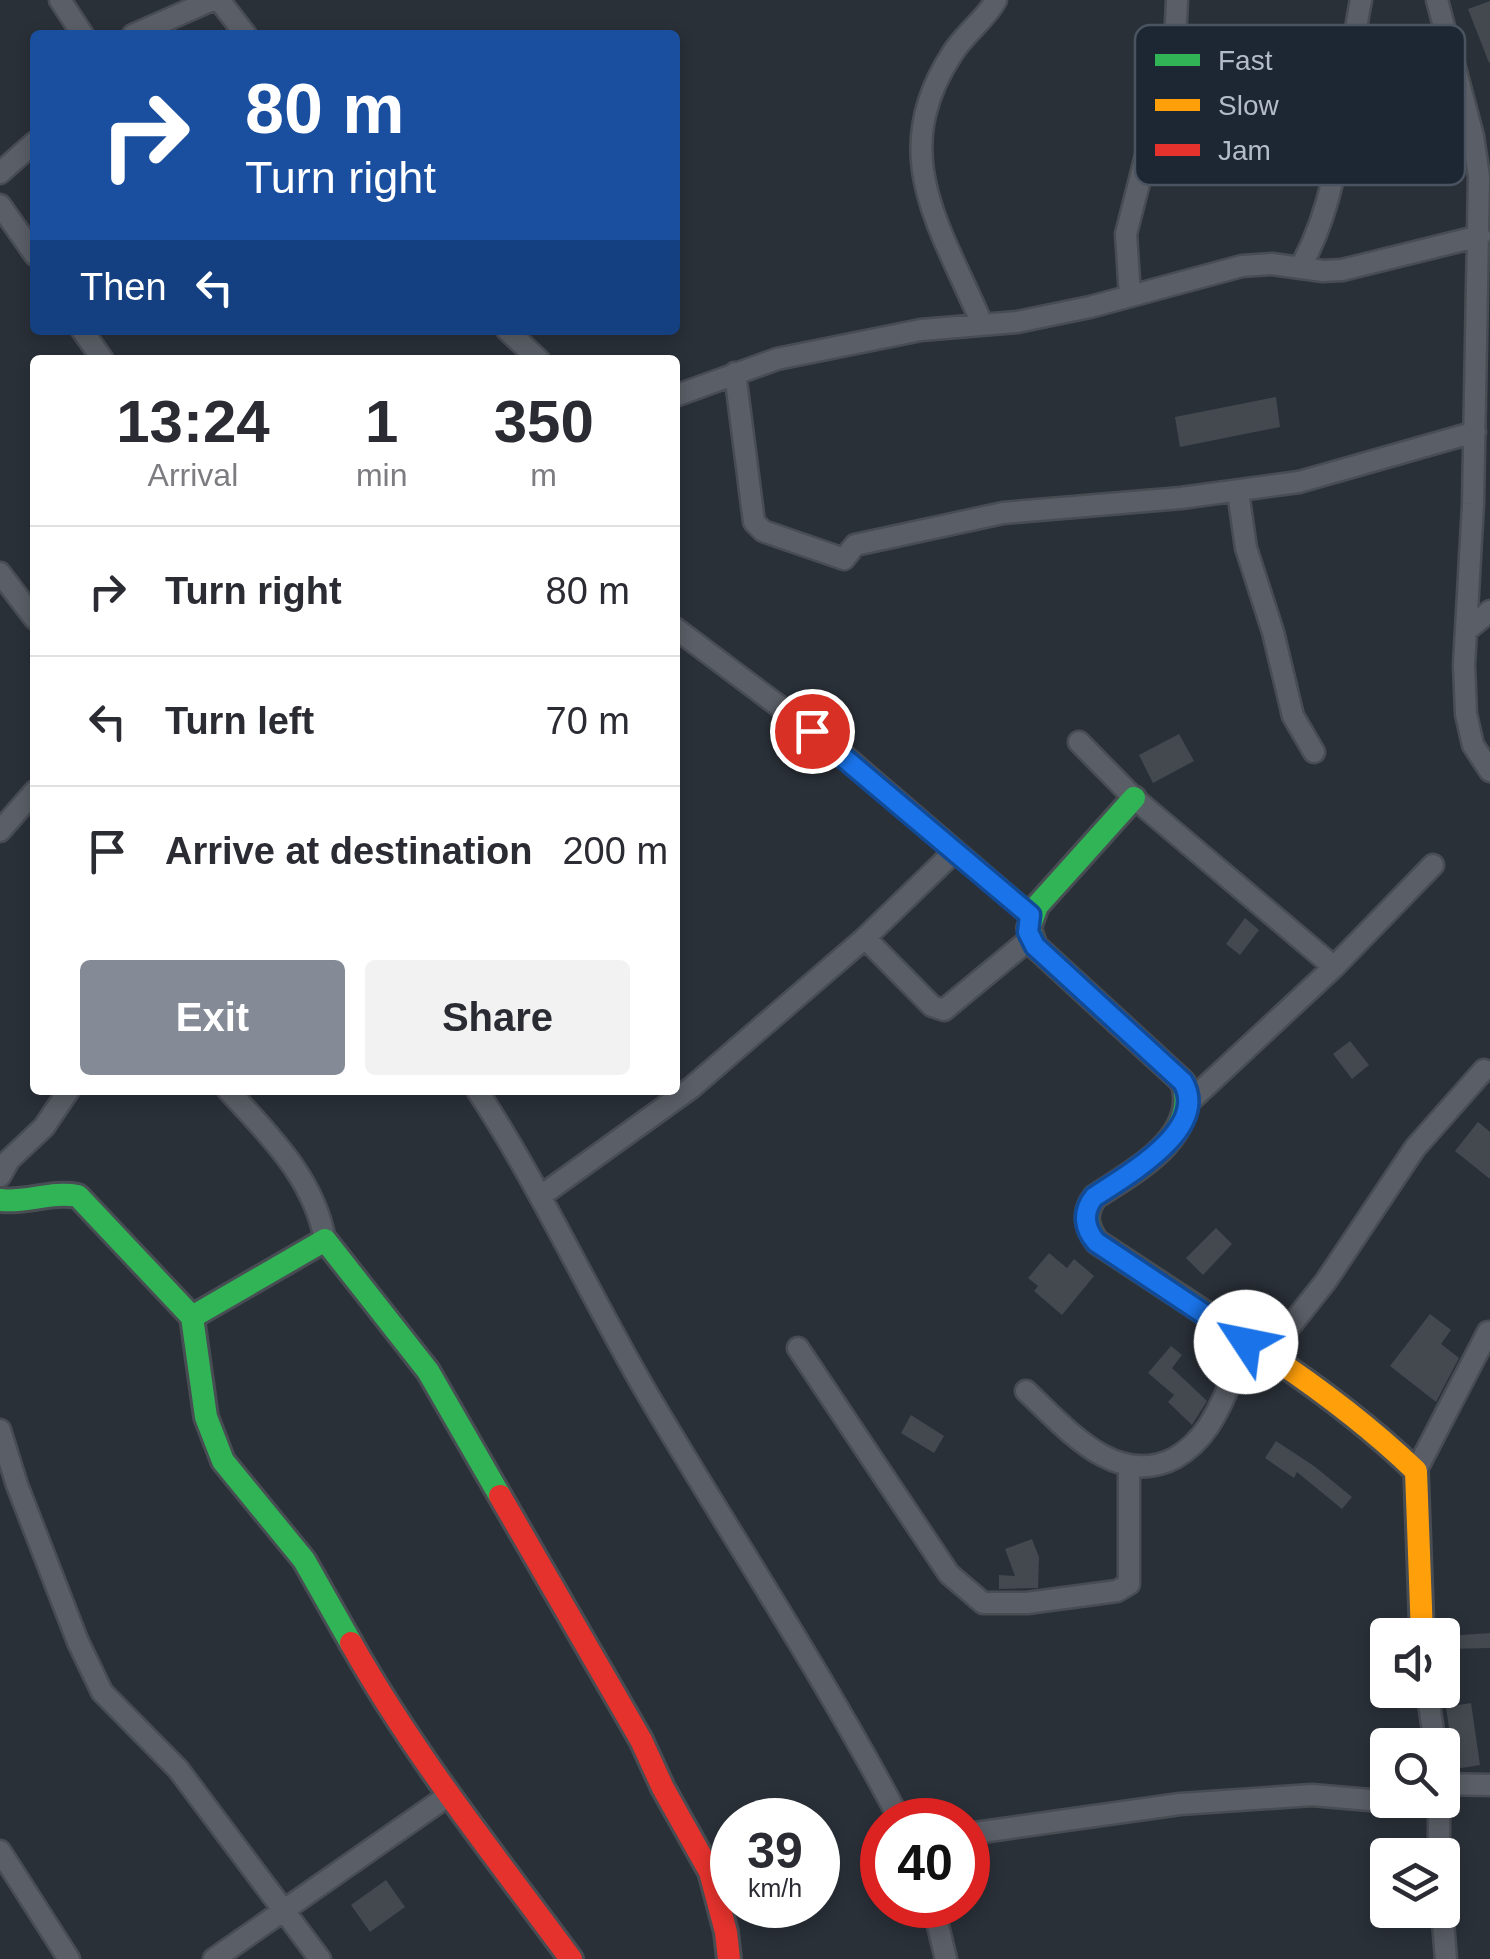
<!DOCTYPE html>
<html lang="en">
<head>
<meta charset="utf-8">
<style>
	body { margin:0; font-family:Arial,sans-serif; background:#f2f2f3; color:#2b2b33; height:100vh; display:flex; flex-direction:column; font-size:38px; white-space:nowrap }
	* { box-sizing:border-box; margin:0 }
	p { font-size:32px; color:#7c7c81 }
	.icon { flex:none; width:55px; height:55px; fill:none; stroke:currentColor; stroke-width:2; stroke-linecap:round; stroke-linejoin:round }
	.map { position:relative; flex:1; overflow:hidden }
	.details { position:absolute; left:30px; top:355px; width:650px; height:740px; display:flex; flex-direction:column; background:#fff; border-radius:10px; box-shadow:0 5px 15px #0003 }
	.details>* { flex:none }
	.top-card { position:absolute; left:30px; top:30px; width:650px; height:305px; border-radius:10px; box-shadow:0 5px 15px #0003; background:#1a4fa0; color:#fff; overflow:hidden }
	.tools { position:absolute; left:1370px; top:1618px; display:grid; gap:20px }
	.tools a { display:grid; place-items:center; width:90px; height:90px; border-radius:10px; background:#fff; box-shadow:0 5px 15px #0003; font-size:50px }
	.speed { position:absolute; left:710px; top:1798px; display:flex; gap:20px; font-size:50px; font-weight:700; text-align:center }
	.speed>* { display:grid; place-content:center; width:130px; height:130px; border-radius:50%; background:#fff; box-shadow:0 5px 15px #0003; line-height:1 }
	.speed small { font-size:25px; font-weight:400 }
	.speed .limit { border:15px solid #d22; background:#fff; color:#111 }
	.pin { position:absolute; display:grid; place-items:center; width:85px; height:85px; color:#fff; margin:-42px; border:5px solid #fff; border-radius:50%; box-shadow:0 2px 10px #0007 }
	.me { position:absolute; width:110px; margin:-55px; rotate:304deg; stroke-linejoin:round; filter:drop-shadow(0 0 8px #0008) }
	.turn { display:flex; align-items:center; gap:35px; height:210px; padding:0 50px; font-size:45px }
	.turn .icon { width:130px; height:130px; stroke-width:2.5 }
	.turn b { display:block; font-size:70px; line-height:85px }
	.then { display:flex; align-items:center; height:95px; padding:0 50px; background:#0003; gap:20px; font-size:38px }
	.eta { display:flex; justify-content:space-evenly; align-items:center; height:170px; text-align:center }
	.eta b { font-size:60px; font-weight:700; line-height:70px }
	.button { display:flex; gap:20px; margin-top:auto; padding:20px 50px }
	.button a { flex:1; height:115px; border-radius:10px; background:#848b96; color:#fff; font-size:40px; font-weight:700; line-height:115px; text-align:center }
	.button a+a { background:#f2f2f3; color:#2b2b33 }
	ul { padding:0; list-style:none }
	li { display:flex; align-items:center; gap:30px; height:130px; padding:0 50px; border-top:2px solid #e1e1e2 }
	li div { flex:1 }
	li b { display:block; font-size:38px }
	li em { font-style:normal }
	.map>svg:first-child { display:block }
	.building { fill:#444950 }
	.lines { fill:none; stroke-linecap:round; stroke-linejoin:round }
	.street-casing { stroke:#484c53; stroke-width:25 }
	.fast-casing { stroke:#484c53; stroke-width:28 }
	.slow-casing { stroke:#484c53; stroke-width:28 }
	.jam-casing { stroke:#484c53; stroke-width:28 }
	.street { stroke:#5a5e66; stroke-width:20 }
	.fast { stroke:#30b455; stroke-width:22 }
	.slow { stroke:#ff9f0a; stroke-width:22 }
	.jam { stroke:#e5322d; stroke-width:22 }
	.route-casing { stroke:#114b97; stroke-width:25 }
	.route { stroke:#1a73e8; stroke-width:18 }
	.key { fill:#1d2633; stroke:#4a5360; stroke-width:2.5 }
	.key-label { font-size:28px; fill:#b4bcc9 }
</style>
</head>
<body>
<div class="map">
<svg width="1490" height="1959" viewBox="0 0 1490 1959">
	<rect width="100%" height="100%" fill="#2a3038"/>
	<path class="building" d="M1490,1V62L1489,63L1468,9Z
		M1276,397L1280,427L1180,447L1175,417Z
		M1179,734L1194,761L1153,783L1139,755Z
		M1245,918L1259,930L1240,955L1226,944Z
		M1350,1041L1369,1065L1352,1079L1333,1054Z
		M1478,1122L1490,1132V1179L1455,1151Z
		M1216,1228L1232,1244L1203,1275L1186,1258Z
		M1049,1253L1067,1268L1074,1259L1094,1276L1062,1315L1034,1291L1038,1286L1028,1278Z
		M1430,1314L1451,1330L1441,1344L1459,1358L1436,1402L1390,1366Z
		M1171,1346L1182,1355L1172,1368L1207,1401L1192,1425L1168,1402L1174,1395L1148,1373Z
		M911,1415L944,1436L934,1453L901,1433Z
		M1276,1441L1314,1466L1352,1497L1342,1509L1297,1472L1294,1478L1265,1458Z
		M1032,1539L1039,1557L1038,1588L999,1589V1575L1015,1576L1005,1549Z
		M1490,1633V1648L1448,1649L1447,1636Z
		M1471,1703L1480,1765L1455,1769L1446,1707Z
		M386,1880L405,1907L370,1932L351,1905Z"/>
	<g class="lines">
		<defs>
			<path id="street" d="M60,0L83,35
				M219,0L246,35
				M1437,0L1473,136L1479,177L1473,504L1464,665L1466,714L1473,745L1490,771
				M133,35L212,0
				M0,173L35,142
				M0,205L35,255
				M1300,268C1346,186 1343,89 1361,0
				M1130,296L1126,234L1175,41L1177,0
				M982,324C941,227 886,155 952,54C964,34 986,19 996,0
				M82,330L103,360
				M507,330L539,360
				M735,373L754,522L763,531L844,559L855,545L1003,513L1181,498L1299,482L1475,432
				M675,396L777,359L921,330L1017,322L1090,307L1242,266L1272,264L1323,271L1342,270L1480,236
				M1238,492L1246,548L1273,632L1293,716L1314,752
				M0,573L35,619
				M675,628L839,751L1030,915
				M1466,631L1490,611
				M1079,742L1134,798L1334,967
				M0,831L35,791
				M865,938L955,851
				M228,1090C269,1135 314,1178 325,1240
				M477,1090C541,1188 589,1294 648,1395C732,1537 823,1674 900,1820
				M1189,1102L1334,967L1433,865
				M0,1176L9,1160L44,1127L69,1090
				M542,1195L691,1088L865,938L932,1006L944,1010L1031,938
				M798,1348L949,1574L983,1603H1027L1117,1591L1129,1584V1467
				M1269,1353L1326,1281L1415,1148L1484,1070
				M1026,1391C1066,1428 1116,1489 1175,1458C1189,1450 1199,1440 1208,1427C1225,1401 1235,1370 1246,1342
				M0,1430L17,1485L78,1642L102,1692L178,1769L320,1959
				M1416,1471L1488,1332
				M1427,1690L1435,1745
				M1442,1784L1490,1785
				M968,1834L1180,1804L1312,1795L1439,1806
				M0,1851L69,1959
				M1439,1855V1800
				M933,1905L946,1959
				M1442,1910L1446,1959
				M214,1959L449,1795"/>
			<path id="fast" d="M1134,798L1037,906L1029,928L1035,946L1183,1082C1200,1137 1134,1171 1095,1197C1083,1213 1086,1227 1097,1242L1255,1346
				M0,1200C27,1203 51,1191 78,1196L192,1317L206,1417L223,1461L304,1560L351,1643
				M192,1317L325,1240L428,1371L500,1496"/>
			<path id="slow" d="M1255,1346C1312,1383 1367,1424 1416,1471L1422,1635"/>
			<path id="jam" d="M500,1496L641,1740L663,1788L710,1872L726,1932L729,1959
				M351,1643C414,1755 495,1856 571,1959"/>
		</defs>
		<use href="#street" class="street-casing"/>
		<use href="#fast" class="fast-casing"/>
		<use href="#slow" class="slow-casing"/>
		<use href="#jam" class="jam-casing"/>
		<use href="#street" class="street"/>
		<use href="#fast" class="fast"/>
		<use href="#slow" class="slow"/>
		<use href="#jam" class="jam"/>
	</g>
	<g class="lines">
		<defs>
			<path id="route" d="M812,731L1030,915L1028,932L1035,946L1183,1082C1210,1129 1127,1175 1094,1197C1082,1212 1084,1228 1096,1242L1246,1342"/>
		</defs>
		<use href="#route" class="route-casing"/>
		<use href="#route" class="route"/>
	</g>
	<rect x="1135" y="25" width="330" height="160" rx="15" class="key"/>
	<rect x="1155" y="54" width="45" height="12" fill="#30b455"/>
	<rect x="1155" y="99" width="45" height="12" fill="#ff9f0a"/>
	<rect x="1155" y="144" width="45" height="12" fill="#e5322d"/>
	<g class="key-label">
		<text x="1218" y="70">Fast</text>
		<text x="1218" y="115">Slow</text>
		<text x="1218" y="160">Jam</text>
	</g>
</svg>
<div class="tools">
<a><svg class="icon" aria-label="sound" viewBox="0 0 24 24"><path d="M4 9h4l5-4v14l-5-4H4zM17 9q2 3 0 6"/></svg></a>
<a><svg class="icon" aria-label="search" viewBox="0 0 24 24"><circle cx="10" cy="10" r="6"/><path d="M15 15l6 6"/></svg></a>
<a><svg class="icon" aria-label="layers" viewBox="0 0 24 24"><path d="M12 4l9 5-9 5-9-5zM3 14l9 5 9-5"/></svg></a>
</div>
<div class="speed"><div>39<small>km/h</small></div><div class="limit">40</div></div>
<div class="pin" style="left:812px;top:731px;background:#d93025"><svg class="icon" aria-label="arrive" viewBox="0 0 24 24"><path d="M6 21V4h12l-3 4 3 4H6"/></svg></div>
<svg class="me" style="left:1246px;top:1342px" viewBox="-20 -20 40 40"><circle r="19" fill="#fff"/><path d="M0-13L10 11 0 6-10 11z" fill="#1a73e8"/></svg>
<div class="top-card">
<div class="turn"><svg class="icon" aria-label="right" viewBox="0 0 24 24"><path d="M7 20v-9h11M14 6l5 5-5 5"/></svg><div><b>80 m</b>Turn right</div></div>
<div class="then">Then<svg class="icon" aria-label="left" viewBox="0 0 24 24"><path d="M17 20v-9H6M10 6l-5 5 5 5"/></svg></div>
</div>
<section class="details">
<div class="eta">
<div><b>13:24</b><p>Arrival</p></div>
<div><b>1</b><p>min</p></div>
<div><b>350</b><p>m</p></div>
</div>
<ul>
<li><svg class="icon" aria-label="right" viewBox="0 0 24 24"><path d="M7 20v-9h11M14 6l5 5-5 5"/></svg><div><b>Turn right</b></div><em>80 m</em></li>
<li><svg class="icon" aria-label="left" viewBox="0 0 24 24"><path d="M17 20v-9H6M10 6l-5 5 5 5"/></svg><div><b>Turn left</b></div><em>70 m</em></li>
<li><svg class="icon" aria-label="arrive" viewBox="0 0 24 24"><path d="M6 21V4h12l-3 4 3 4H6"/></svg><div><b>Arrive at destination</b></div><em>200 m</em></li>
</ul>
<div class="button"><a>Exit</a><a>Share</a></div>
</section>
</div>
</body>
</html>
